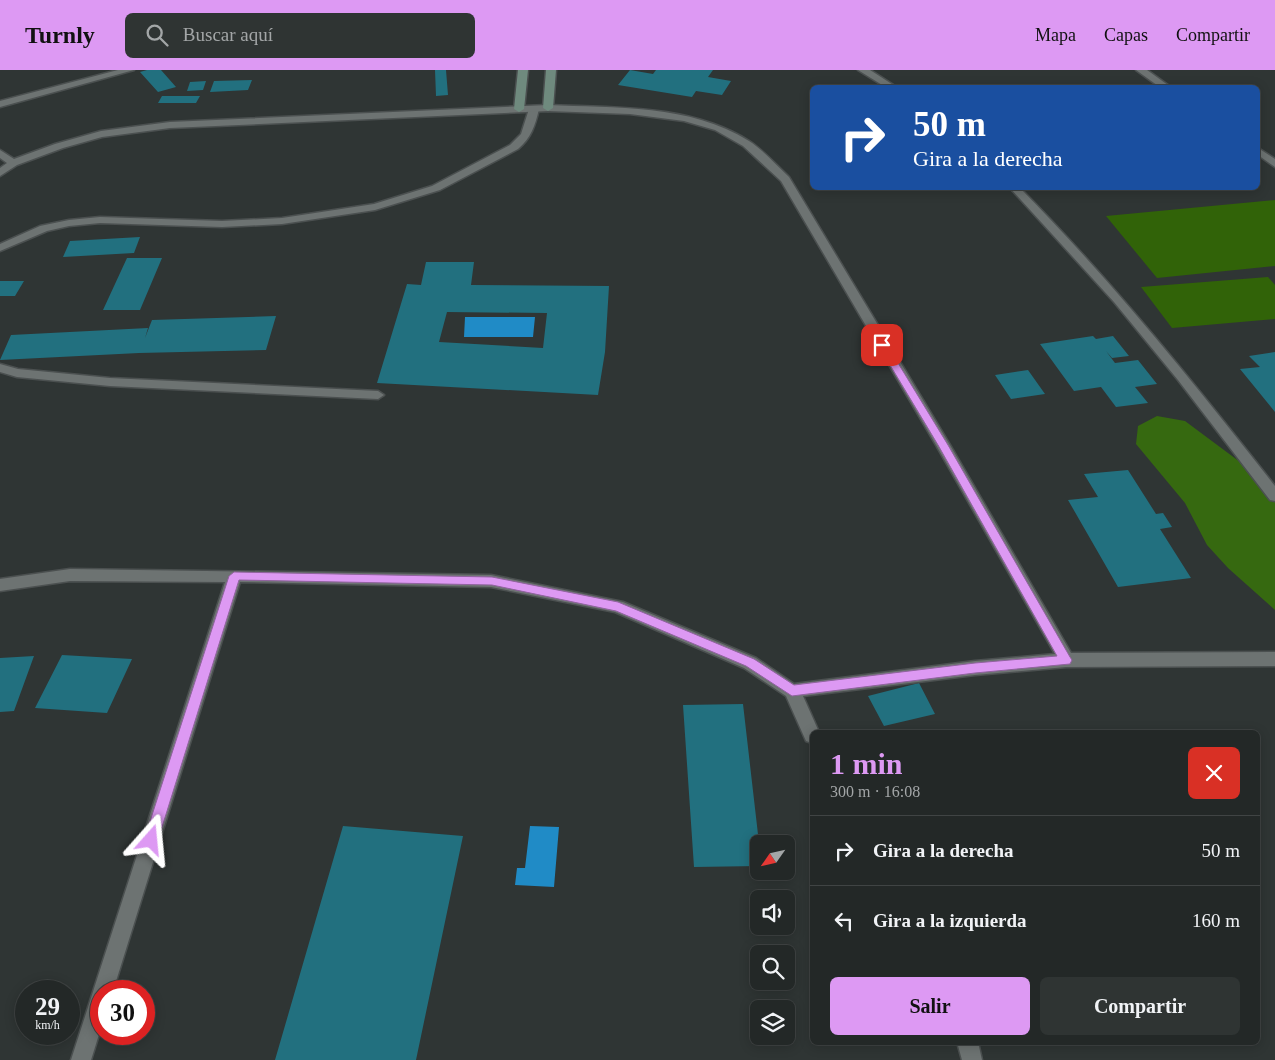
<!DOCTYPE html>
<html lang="es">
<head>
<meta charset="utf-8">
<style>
	body { margin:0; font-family:Georgia,serif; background:#2f3433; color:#f1f3f6; height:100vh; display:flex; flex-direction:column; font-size:19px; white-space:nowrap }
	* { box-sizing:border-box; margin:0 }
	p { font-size:16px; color:#a3a6a7 }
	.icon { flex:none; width:28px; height:28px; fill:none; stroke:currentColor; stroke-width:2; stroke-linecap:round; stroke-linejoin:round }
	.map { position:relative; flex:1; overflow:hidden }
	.sheet { position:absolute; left:810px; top:660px; width:450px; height:315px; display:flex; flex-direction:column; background:#232827; border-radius:8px; box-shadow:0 2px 12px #0003,0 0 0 1px #404444 }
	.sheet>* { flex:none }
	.guide { position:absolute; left:810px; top:15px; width:450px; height:105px; border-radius:8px; box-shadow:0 2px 12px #0003,0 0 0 1px #404444; background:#1a4fa0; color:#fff; overflow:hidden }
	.needle { width:32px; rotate:236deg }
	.fabs { position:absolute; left:750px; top:765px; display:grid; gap:10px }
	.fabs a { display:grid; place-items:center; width:45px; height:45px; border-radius:8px; background:#232827; box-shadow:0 2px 12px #0003,0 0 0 1px #404444; font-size:25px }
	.speed { position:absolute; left:15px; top:910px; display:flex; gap:10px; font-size:25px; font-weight:700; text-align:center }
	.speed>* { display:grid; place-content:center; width:65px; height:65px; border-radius:50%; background:#232827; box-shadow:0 2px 12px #0003,0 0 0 1px #404444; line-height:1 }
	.speed small { font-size:12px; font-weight:400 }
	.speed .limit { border:8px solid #d22; background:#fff; color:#111 }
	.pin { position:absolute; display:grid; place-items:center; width:42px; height:42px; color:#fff; margin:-21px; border-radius:10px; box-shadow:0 2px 8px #0006 }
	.me { position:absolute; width:55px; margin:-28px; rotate:18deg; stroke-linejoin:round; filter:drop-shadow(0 0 4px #0008) }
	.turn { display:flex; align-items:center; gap:18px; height:105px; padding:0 20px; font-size:22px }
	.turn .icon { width:65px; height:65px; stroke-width:2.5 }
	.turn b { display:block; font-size:35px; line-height:42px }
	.round { display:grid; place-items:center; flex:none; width:52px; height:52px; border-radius:8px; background:#2f3433 }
	.summary { display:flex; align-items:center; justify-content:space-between; height:85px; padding:0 20px }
	h1 { font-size:30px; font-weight:600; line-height:38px; color:#dd99f3 }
	.action { display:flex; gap:10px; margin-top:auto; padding:10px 20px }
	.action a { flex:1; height:58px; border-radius:8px; background:#dd99f3; color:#111; font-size:20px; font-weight:600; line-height:58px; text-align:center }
	.action a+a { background:#2f3433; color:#f1f3f6 }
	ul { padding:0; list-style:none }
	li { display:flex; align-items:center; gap:15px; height:70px; padding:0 20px; border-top:1px solid #404444 }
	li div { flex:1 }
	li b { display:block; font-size:19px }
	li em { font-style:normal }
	header { display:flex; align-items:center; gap:30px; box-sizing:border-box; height:70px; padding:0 25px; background:#dd99f3; color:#111 }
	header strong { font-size:24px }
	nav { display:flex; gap:28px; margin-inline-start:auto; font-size:18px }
	.search { width:350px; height:45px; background:#2f3433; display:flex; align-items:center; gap:12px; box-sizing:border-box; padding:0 18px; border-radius:8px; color:#a3a6a7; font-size:19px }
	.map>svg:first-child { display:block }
	.green { fill:#316308 }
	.forest { fill:#366910 }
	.water { fill:#208bc6 }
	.building { fill:#22707f; fill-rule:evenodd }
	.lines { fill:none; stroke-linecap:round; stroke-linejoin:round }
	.lane-casing { stroke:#4b5050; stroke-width:3 }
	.street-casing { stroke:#4b5050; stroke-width:3 }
	.secondary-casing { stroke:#4b5050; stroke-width:3 }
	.lane { fill:#6d7372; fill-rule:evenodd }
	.street { fill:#6d7372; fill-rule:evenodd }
	.secondary { fill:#6f8a7e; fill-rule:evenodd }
	.route { fill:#dd99f3; stroke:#90639e }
</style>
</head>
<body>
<header>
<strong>Turnly</strong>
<div class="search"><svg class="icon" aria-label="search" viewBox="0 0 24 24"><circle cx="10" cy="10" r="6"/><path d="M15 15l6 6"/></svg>Buscar aquí</div>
<nav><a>Mapa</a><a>Capas</a><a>Compartir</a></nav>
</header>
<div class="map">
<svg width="1275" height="990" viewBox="0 0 1275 990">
	<rect width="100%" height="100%" fill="#2f3534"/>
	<path class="green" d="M1275,130V196L1157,208L1106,146Z
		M1268,207L1275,215V249L1172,258L1141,217Z"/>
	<path class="forest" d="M1157,346L1185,351L1275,418V540L1228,498L1207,475L1185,433L1136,374L1138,356Z"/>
	<path class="water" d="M465,247H535L533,267H464Z
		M530,756L559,757L554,817L515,815L517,798H525Z"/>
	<path class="building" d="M147,0H161L176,17L158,22L140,2Z
		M435,0H446L448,25L436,26Z
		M630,0L653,4L656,0H713L708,7L731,11L722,25L696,21L692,27L618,15Z
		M252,10L248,20L210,22L214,11Z
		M206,11L203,20L187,21L190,12Z
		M162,26H200L196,33H158Z
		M140,167L134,183L63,187L70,171Z
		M127,188H162L140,240H103Z
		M426,192H474L471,215L609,216L605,282L598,325L377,313L407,214L421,215ZM447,242L547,243L543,278L439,272Z
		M0,211H24L15,226H0Z
		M276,246L266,280L139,283L0,290L11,265L148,258L145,268L152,250Z
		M1093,266L1096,269L1113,266L1129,286L1112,288L1106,281L1115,293L1138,290L1157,314L1135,317L1148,333L1116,337L1101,317L1074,321L1040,274Z
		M1275,282V342L1240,299L1260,297L1249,286Z
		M1028,300L1045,324L1011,329L995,305Z
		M1128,400L1156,444L1163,443L1172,457L1160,459L1191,508L1118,517L1068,430L1098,427L1084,404Z
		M62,585L132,589L107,643L35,638Z
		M34,586L14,641L0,642V588Z
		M919,613L935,644L884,656L868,626Z
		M743,634L759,773V796L694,797L683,635Z
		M343,756L463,766L416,990H275Z"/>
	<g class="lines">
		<defs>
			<path id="lane" d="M534,36L539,39C535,56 531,68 518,79L440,120L375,140L282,154L222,157L100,153L69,156L47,161L0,181V174L40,156L69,150L100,147L222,151L282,148L374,134L432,116L510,75L521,64L529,39Z
				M0,294L18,299L110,308L378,321L384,325L378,329L110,316L17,307L0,302Z"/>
			<path id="street" d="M118,0H134L0,37V31Z
				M858,0H870L898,18H887Z
				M1136,0H1147L1172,18H1161Z
				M548,35C615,38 690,34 749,71C763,80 776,95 789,107L950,375L1071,583L1275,582V596L1066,597L975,605L803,626L819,662H812V673L806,671L786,626L744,598L615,542L491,517L240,512L113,921H101V958L91,990H71L225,512L70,511L0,521V509L70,499L491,505L623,532L756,588L794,614L975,591L1055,584L936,375L781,111L743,76L715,60L684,51L630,44L548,41L170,58L102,67L63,78L17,95L0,106V98L7,93L0,88V80L14,89L55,74L101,61L170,52Z
				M1258,78L1275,89V97L1258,85Z
				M1010,118H1020C1112,211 1194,313 1275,416V431L1270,430L1178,310L1114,232Z
				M957,972H978L982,990H962Z"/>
			<path id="secondary" d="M518,0H528L524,39L519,42L514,39Z
				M546,0H556L553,38L548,41L543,38Z"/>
		</defs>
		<use href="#lane" class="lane-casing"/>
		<use href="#street" class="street-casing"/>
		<use href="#secondary" class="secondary-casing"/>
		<use href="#lane" class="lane"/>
		<use href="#street" class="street"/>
		<use href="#secondary" class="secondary"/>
	</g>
	<path class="route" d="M882,272L887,275L948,375L1070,587L1072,590L1070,594L975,603L792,626L746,596L616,541L492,515L239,510L158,770L156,775L151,777L146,775L144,770L229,506L234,502L492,507L618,532L754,589L794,615L975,593L1057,586L938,375L878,275Z"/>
</svg>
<div class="fabs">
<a><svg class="needle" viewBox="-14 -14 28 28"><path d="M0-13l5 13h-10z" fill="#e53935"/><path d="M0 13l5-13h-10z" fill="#a3a6a7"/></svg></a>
<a><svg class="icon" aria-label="sound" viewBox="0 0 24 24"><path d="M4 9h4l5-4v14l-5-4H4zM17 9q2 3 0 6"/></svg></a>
<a><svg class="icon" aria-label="search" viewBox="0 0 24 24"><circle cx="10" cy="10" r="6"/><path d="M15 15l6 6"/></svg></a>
<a><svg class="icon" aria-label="layers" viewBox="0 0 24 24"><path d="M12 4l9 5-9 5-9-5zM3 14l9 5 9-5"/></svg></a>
</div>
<div class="speed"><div>29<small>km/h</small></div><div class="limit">30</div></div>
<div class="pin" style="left:882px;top:275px;background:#d93025"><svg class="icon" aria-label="arrive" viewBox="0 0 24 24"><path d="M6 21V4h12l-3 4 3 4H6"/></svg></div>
<svg class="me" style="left:151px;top:770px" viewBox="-20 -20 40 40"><path d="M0-17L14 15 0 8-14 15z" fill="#dd99f3" stroke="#fff" stroke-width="4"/></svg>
<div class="guide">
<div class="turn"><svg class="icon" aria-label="right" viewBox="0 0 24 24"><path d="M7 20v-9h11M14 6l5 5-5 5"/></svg><div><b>50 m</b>Gira a la derecha</div></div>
</div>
<section class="sheet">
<div class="summary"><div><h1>1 min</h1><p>300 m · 16:08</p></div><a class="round" style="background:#d93025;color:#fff"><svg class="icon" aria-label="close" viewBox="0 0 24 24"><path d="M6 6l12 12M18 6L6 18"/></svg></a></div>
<ul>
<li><svg class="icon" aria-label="right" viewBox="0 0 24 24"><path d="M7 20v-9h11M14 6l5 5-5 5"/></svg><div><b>Gira a la derecha</b></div><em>50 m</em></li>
<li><svg class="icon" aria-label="left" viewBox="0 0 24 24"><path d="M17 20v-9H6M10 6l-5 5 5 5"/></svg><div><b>Gira a la izquierda</b></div><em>160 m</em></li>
</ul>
<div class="action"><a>Salir</a><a>Compartir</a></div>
</section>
</div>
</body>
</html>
